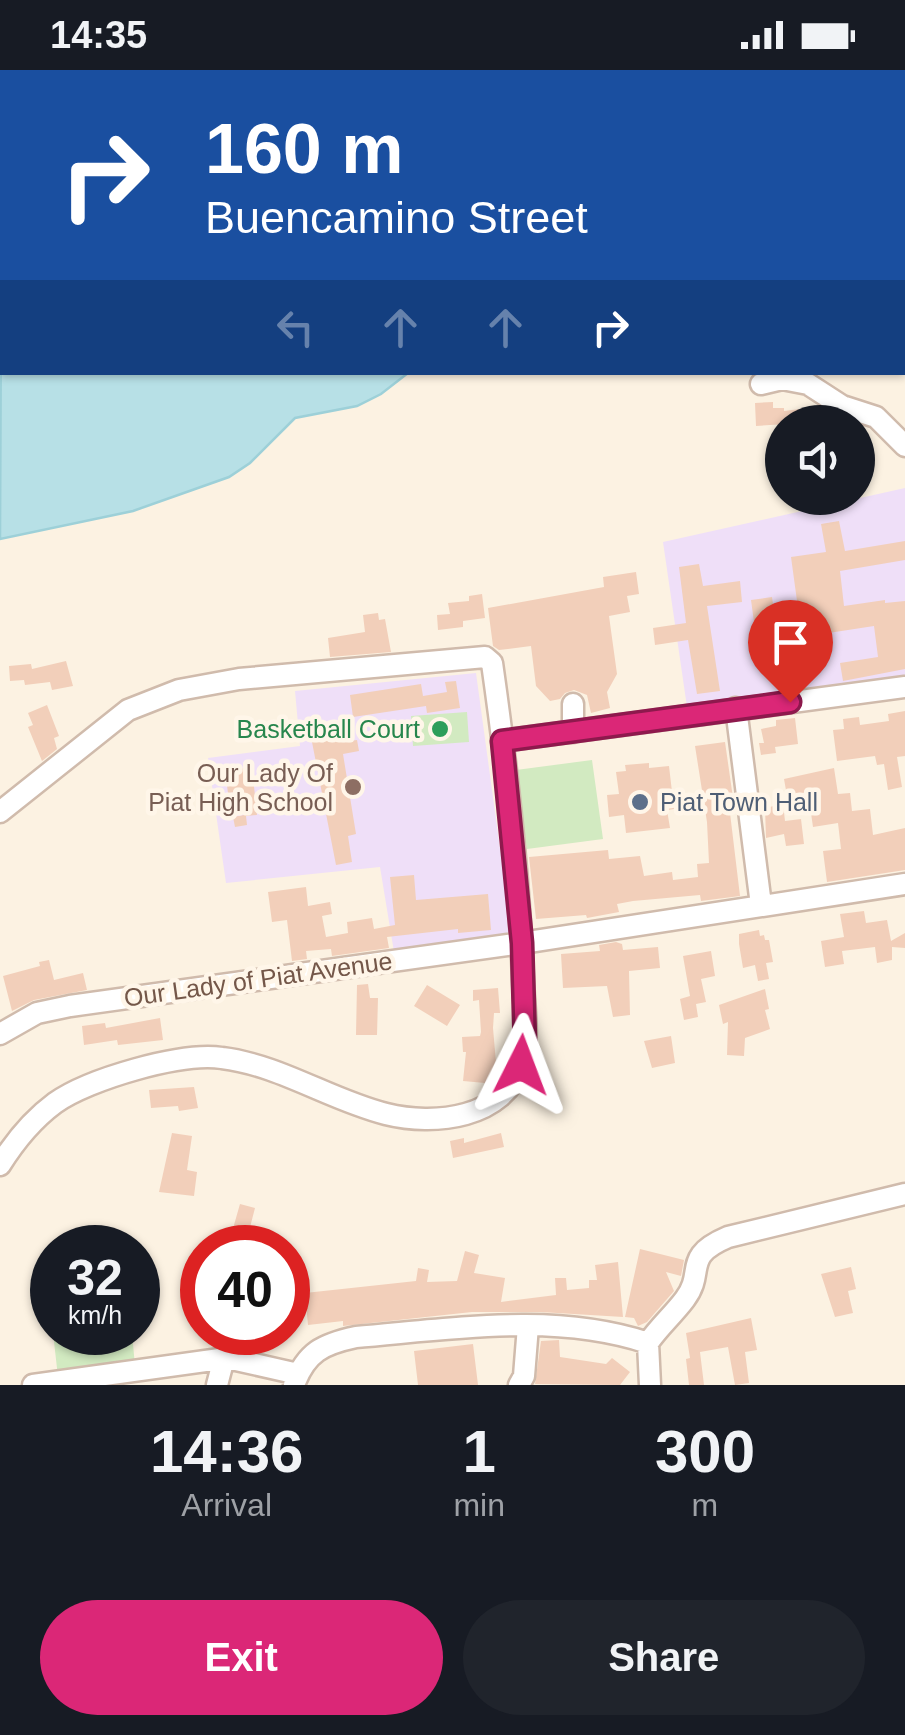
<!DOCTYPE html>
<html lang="en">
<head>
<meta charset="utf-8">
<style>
	body { margin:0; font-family:Arial,sans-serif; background:#20242c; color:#f1f3f6; height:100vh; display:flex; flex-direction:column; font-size:38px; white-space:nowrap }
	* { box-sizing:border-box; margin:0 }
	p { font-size:32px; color:#9ea1a6 }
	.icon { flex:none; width:55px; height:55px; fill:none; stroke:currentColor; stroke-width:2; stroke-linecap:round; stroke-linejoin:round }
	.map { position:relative; height:1315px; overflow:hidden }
	.sheet { display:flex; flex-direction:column; background:#171b24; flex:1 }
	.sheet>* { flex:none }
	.banner { position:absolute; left:0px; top:0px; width:905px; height:305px; box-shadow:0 2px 8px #0004; background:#1a4fa0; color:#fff; overflow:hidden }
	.tools { position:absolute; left:765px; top:335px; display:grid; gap:20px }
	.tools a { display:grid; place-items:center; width:110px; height:110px; border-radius:50%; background:#171b24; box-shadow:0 2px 8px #0004; font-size:50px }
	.speed { position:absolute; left:30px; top:1155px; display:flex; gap:20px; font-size:50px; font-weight:700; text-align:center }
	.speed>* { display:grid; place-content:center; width:130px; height:130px; border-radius:50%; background:#171b24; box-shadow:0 2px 8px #0004; line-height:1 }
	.speed small { font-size:25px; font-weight:400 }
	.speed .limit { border:15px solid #d22; background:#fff; color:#111 }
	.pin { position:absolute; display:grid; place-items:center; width:85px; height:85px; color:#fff; margin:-102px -42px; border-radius:50% 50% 50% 0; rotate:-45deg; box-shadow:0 0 10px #0007 }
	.pin .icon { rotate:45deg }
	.me { position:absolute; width:110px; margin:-55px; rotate:3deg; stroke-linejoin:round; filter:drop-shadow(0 0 8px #0008) }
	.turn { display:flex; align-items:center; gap:35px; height:210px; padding:0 40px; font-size:45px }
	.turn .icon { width:130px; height:130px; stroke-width:2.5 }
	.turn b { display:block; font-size:70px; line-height:85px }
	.lanes { display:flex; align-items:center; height:95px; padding:0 40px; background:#0003; justify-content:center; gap:50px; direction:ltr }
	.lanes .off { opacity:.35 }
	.eta { display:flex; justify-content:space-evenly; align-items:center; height:170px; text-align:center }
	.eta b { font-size:60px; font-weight:700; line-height:70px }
	.cta { display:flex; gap:20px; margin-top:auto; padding:20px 40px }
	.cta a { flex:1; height:115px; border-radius:60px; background:#db2777; color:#fff; font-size:40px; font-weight:700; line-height:115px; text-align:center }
	.cta a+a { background:#20242c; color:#f1f3f6 }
	.status { display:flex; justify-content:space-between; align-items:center; height:70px; padding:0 50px; background:#171b24; direction:ltr }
	.status svg { height:28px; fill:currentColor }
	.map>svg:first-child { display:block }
	.education { fill:#efdff8 }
	.green { fill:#d2eac1 }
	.water { fill:#b7e0e6; stroke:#9dd0d8; stroke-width:2.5 }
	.building { fill:#f2cfba }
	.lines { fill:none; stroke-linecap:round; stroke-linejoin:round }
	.minor-casing { stroke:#d0bbac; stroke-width:25 }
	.minor { stroke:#fff; stroke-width:20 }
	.route-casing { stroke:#8e194d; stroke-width:25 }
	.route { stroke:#db2777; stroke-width:18 }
	.leisure-dot { fill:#2e9e5b; stroke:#fff6e9; stroke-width:4 }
	.education-dot { fill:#8d6e63; stroke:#fff6e9; stroke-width:4 }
	.service-dot { fill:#5c6f8a; stroke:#fff6e9; stroke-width:4 }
	.labels { text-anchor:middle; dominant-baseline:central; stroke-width:9; stroke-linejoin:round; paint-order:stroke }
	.leisure-label { font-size:25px; fill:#27864d; stroke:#fff6e9; text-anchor:end }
	.education-label { font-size:25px; fill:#785e54; stroke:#fff6e9; text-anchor:end }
	.service-label { font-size:25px; fill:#4e5e75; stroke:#fff6e9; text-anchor:start }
	.street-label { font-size:25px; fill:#745749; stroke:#fff6e9 }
</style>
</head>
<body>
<div class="status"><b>14:35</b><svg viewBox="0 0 49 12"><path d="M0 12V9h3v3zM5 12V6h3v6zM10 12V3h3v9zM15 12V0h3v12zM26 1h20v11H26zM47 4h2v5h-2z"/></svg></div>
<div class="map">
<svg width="905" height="1315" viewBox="0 0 905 1315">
	<rect width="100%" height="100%" fill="#fcf2e2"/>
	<path class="education" d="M905,418V605L687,637L663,472Z
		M476,603L512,866L394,882L380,797L226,813L208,688L300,676L295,621Z"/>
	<path class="green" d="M467,642L469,672L413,676L411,646Z
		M592,690L603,769L527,779L516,700Z
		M53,1263H132L135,1296L58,1307Z"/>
	<path class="water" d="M26,0H905V145H903L902,2H21Z
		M2,13V302L408,303L381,324L357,336L295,348L250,393L229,407L133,441L0,469Z"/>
	<path class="building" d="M773,332V338H784V341L816,337L818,352L756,356L755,333Z
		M839,451L845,481L905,471V490L840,501L844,536L885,530V533L905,531V599L843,611L840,593L878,587L874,556L822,564L821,559L784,565L785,570L757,574L751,530L772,527L773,534L797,531L791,487L826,482L821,454Z
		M699,494L703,516L740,511L742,532L707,536L720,621L697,624L688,570L655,575L653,558L686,553L679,497Z
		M636,502L639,524L627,526L630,542L609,546L617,604L607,622L610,638L591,643L587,625L574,620L565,623L560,629L550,631L536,616L531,576L499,580L493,576L488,538L604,517L603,507Z
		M482,524L485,548L463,551V557L438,560L437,545L450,544L448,533L469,531V526Z
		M378,543L379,550L385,549L391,582L330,587L328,568L365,562L363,545Z
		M66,591L73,616L52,620L50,612L25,615L24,610L10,611L9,596L31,594L32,599Z
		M456,611L460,638L427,643L426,636L353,647L350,625L421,614L423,626L447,622L445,612Z
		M47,635L59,666L54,668L57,679L42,691L28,657L33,655L28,643Z
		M905,641V686L897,687L902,717L888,720L884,694L877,695L875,686L837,691L833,660L844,659L843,649L859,647L860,655L889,651L888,644Z
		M795,648L798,674L775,677L776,683L761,685L759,673H764L761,659L776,656V650Z
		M340,667L341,672L357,670L359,681L343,684L356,764L348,766L352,792L336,795L312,672Z
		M725,672L735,742L730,743L740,826L701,831L700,825L633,831L617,834L619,842L587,848L586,845L536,849L529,787L608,780L609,789L640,786L644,806L672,802L673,810L698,807L697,794L709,793L707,752L695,676Z
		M649,693V698L669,696L674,739L667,740L670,758L626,763L624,745L609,747L607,725L619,724L616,702L626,701L625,695Z
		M252,697L257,745L246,746L247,755L235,757L233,747L244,745L241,722L228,723L225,701Z
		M834,698L838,724L850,723L852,741L870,739L873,765L905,758V800L827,812L823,781L841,779L838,753L813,757L808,722L787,726L784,709Z
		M783,734L785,751L801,749L804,774L786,776L784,764L766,768L765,738Z
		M414,805L416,830L488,824L491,860L458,863V859L387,867L389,878L332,886L331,879L306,881L307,889L292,891L287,850L272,852L268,822L306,817L308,836L330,832L332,844L322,846L326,867L348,863L347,852L372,848L374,859L395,855L390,807Z
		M864,841L866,853L887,850L891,871L905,863V878L892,877V890L877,893L875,877L842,881L844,894L825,897L821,871L844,867L840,844Z
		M759,860L760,866L764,865L765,870H769L773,892L766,893L769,909L758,911L755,895L743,898L739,874V864Z
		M616,872L622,874L623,880L658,877L660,898L629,901L630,945L613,947L607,916L563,918L561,884L600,881L599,875Z
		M711,881L715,906L701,909L706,932L696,934L698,947L684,950L680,929L690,926L683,886Z
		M49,890L54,910L83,903L87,920L34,930L12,941L3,906L40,896L39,892Z
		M368,914L370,928H378L377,965H356L357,915Z
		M427,915L460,935L447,956L414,936Z
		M498,918L500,943H494L493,958L496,993H499L497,1009L484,1020L485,1013L463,1011L466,982H463L462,967L480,966L481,962L479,930L473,931V920Z
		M765,919L769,939L765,940L770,959L745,968L744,986L727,985L728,952L723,954L719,935Z
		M160,948L163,970L118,975L117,970L84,975L82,956L105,953L106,958Z
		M671,966L675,993L652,998L644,971Z
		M194,1017L198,1038L179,1041L178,1036L151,1038L149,1020Z
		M172,1063L192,1066L187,1100L197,1102L194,1126L159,1122Z
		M501,1063L504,1077L453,1088L450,1071L464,1068V1073Z
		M240,1134L255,1138L248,1165L253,1167L250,1178L225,1172L228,1161L232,1162Z
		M640,1179L684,1190L681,1206L666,1202L674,1221L647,1252L638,1256L634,1248L625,1247Z
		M465,1181L479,1185L474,1203L505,1208L501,1232L556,1225L555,1208H566L567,1220L589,1218V1210H597L595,1195L618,1192L623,1247L541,1242H472L343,1256V1251L308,1255L305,1223L416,1211L418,1198L429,1200L427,1212L457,1211Z
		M851,1197L856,1219L848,1221L853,1243L835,1247L821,1204Z
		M751,1248L757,1280L745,1282L749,1313L735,1315L728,1277L700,1282L704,1315H689L686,1289L690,1288L686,1263Z
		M559,1270L560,1287L606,1294L612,1288L630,1302L620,1315L535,1314L541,1271Z
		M473,1274L478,1315H418L414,1281Z"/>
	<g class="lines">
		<defs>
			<path id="minor" d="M761,314L782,309L808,314L842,336L876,347L905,376
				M573,634V662
				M736,638L761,835
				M502,671L905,617
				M0,742L128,640L179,620L239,609L485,587L492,593C507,698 519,805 523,910C524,937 529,968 522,993C505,1049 434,1056 386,1044C330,1030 280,995 222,988C181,982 89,1009 55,1033C32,1050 15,1071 0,1095
				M0,964L37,943L70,936L522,873L905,814
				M648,1273L650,1315
				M33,1315L227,1288L298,1304
				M217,1315L224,1288
				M294,1315C306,1282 323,1274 356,1267C452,1259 555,1242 648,1273C659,1257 673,1245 685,1229C706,1201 681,1187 728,1167L905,1124
				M519,1315L524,1306L528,1256"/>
		</defs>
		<use href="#minor" class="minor-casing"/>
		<use href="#minor" class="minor"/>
	</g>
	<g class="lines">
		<defs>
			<path id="route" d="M521,995L525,976L522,873L502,671L790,632"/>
		</defs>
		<use href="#route" class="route-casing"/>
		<use href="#route" class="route"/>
	</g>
	<circle class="leisure-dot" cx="440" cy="659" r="10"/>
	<circle class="education-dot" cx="353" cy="717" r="10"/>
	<circle class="service-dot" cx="640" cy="732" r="10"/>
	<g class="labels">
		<g class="leisure-label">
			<text x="420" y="659">Basketball Court</text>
		</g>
		<g class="education-label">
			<text x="333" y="703">Our Lady Of<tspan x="333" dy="29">Piat High School</tspan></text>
		</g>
		<g class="service-label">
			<text x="660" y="732">Piat Town Hall</text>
		</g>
		<g class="street-label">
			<text transform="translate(258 909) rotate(-8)">Our Lady of Piat Avenue</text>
		</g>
	</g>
</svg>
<div class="tools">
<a><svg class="icon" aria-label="sound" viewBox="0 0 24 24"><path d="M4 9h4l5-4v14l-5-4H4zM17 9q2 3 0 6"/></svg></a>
</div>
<div class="speed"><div>32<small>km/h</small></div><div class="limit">40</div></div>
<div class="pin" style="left:790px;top:632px;background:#d93025"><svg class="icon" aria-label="arrive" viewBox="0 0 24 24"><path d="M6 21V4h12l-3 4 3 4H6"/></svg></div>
<svg class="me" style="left:521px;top:995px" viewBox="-20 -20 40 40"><path d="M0-17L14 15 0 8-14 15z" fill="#db2777" stroke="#fff" stroke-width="4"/></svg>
<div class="banner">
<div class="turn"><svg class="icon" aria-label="right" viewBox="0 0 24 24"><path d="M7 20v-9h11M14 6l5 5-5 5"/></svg><div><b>160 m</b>Buencamino Street</div></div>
<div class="lanes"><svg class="icon off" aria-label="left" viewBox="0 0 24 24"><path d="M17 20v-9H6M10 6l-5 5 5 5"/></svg><svg class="icon off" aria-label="ahead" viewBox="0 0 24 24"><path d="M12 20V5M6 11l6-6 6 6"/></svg><svg class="icon off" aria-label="ahead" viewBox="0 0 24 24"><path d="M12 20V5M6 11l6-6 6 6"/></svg><svg class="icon" aria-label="right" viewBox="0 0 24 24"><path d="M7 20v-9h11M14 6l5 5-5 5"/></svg></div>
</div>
</div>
<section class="sheet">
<div class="eta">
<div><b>14:36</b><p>Arrival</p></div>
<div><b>1</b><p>min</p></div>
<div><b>300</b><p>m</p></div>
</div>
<div class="cta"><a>Exit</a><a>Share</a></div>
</section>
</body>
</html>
